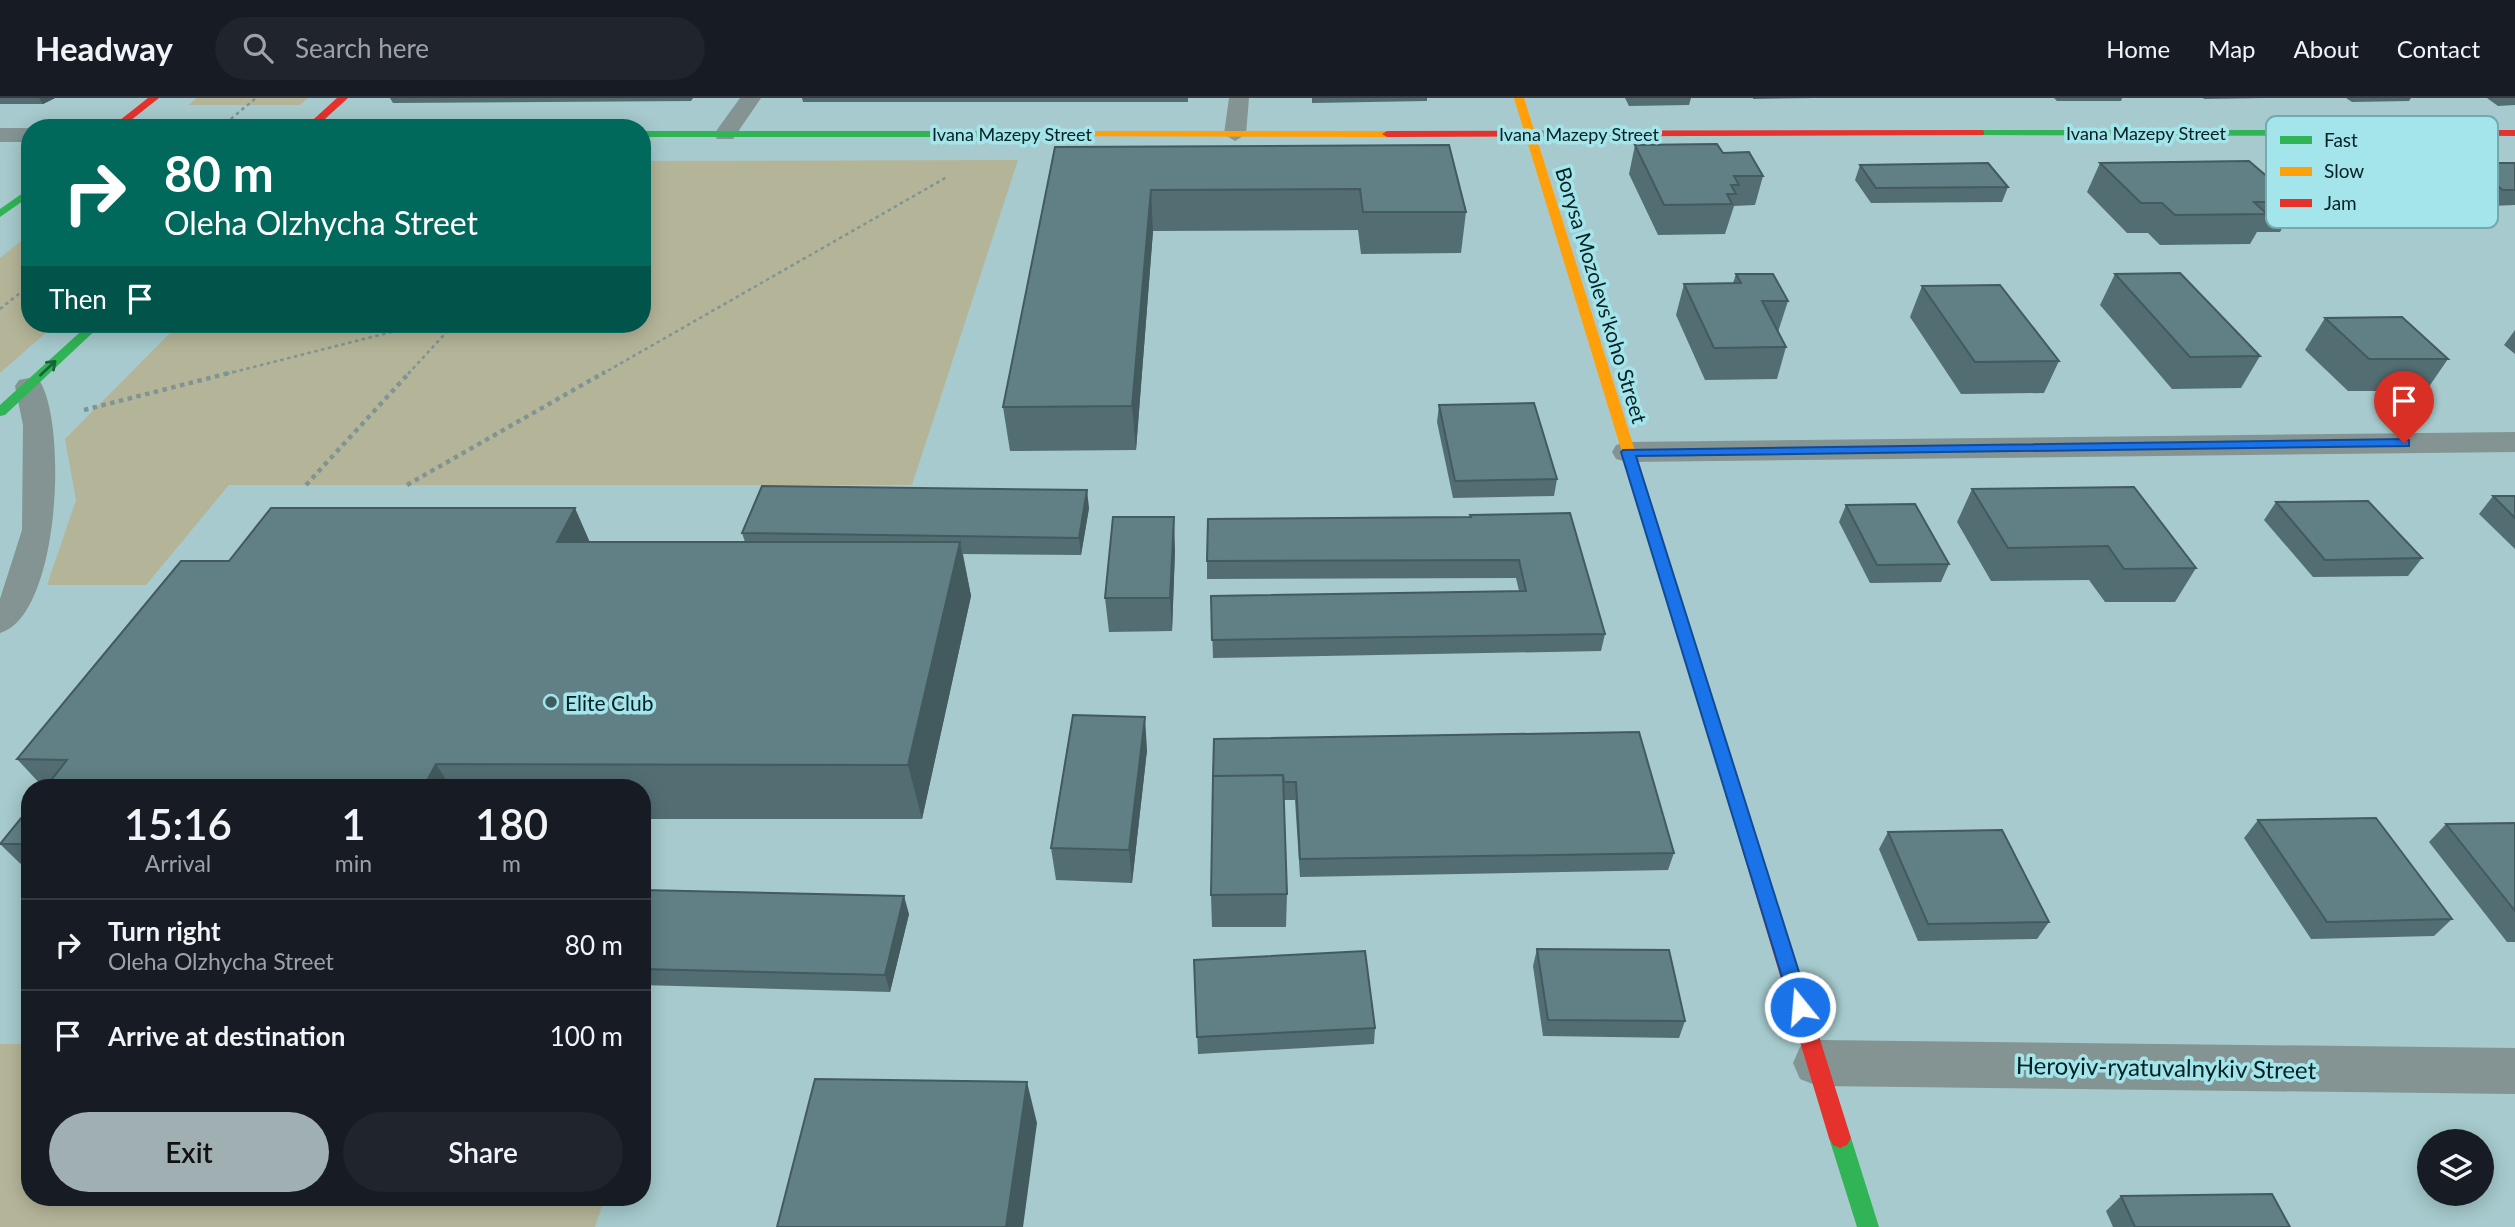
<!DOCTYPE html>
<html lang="en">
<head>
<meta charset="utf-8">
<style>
	body { margin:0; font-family:Lato,sans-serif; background:#20242c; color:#f1f3f6; height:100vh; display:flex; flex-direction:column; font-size:26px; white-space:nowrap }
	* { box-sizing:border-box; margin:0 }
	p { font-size:23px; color:#9ea1a6 }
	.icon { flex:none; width:38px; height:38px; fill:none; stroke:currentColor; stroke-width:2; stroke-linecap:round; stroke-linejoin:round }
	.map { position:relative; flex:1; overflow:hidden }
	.panel { position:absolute; left:21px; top:681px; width:630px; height:427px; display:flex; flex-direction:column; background:#171b24; border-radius:28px; box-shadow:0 4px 18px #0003 }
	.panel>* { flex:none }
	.banner { position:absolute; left:21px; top:21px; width:630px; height:214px; border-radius:28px; box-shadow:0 4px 18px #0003; background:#00695c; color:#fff; overflow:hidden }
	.fabs { position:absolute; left:2417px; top:1031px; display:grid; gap:14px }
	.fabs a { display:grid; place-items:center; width:77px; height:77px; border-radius:50%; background:#171b24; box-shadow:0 4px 18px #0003; font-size:35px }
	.pin { position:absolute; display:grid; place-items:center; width:60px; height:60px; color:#fff; margin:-72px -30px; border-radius:50% 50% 50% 0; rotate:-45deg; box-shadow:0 0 7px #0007 }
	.pin .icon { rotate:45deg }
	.me { position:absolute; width:77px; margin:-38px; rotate:343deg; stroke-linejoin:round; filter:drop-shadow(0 0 5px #0008) }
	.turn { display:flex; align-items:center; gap:24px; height:147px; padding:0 28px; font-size:32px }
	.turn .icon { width:91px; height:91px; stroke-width:2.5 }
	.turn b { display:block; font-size:49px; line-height:60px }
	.then { display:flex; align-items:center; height:66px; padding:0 28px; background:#0003; gap:14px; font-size:26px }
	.eta { display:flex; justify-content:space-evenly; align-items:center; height:119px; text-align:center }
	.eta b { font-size:42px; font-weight:600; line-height:49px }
	.action { display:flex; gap:14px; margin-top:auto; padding:14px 28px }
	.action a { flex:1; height:80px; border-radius:42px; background:#a0afb2; color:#111; font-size:28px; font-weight:600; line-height:80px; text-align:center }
	.action a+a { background:#20242c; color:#f1f3f6 }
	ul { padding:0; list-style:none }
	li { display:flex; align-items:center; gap:21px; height:91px; padding:0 28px; border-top:2px solid #363941 }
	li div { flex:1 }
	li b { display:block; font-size:26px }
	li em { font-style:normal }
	header { display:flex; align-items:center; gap:42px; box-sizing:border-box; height:98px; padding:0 35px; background:#171b24; border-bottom:2px solid #363941 }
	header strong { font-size:33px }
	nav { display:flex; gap:38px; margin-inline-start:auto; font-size:24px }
	.search { width:490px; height:63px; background:#20242c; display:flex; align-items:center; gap:18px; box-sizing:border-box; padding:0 24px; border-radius:38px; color:#9ea1a6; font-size:26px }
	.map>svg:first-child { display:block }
	.green { fill:#b4b598 }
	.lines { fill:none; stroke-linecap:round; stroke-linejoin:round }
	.path-far1 { stroke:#809493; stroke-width:2.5; stroke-dasharray:3.5 3.5; stroke-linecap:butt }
	.path { stroke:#809493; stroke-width:4.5; stroke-dasharray:4.5 4.5; stroke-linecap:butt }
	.lane { fill:#839492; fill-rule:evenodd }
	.street { fill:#839492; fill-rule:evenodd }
	.fast { fill:#30b455; fill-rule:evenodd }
	.slow { fill:#ff9f0a; fill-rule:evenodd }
	.jam { fill:#e5322d; fill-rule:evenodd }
	.wall { fill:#536e73 }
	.shaded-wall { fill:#435a5e }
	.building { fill:#608086; stroke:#435a5e; stroke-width:2 }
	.oneway { stroke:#19633a }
	.route { fill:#1a73e8; stroke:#114b97; stroke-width:2 }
	.poi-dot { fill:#3e5c5e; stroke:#a3e5ea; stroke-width:2.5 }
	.labels { text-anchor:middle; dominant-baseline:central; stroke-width:7; stroke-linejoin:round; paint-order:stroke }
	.far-street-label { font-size:18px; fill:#062123; stroke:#a3e5ea }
	.street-label { font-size:21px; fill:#062123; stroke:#a3e5ea }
	.poi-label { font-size:21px; fill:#062123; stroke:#a3e5ea; text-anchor:start }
	.near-street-label { font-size:24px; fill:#062123; stroke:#a3e5ea }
	.key { fill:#a3e5ea; stroke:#74aaae; stroke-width:2 }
	.key-label { font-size:19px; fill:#062123 }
</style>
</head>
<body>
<header>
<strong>Headway</strong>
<div class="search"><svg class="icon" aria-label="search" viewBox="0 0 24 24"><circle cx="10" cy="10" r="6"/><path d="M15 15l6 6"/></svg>Search here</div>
<nav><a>Home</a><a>Map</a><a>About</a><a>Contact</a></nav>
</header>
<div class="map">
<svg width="2515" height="1129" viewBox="0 0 2515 1129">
	<rect width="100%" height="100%" fill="#a6cacd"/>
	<path class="green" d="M197,0H308L300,7H188Z
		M1018,62L912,387H229L146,487H47L76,402L65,341L179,226H642V63Z
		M30,136V226H56L0,275V160Z
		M0,946H30V1099H605L595,1129H0Z"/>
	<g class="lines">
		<path class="path-far1" d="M220,30L256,0
			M0,211L30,187
			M226,276L423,226
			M408,276L454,226
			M602,276L947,79"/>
		<path class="path" d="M84,312L233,274
			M306,387L410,274
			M407,387L605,274"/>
		<path class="lane" d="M740,0H761L733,41H717L714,36Z
			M1229,0H1249L1246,36L1235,43L1224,36Z
			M29,280L39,282C68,325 60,518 0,535V501L22,432L23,327L15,288L19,282Z"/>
		<path class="street" d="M0,30H30V44H0Z
			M2515,334V354L1628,364L1616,361L1612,354L1616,347L1628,344Z
			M1818,942L2515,950V996L1818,988L1800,981L1793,965L1800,949Z"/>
		<path class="fast" d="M1981,32H2397L2402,35L2397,38L1978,37V33Z
			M642,33H989L994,36L989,39H642Z
			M30,90V98L0,119V111Z
			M89,226H102L5,317L0,318V307Z
			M1646,406L1653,410L1760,751L1757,756L1751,758L1745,756L1742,751L1639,410Z
			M1840,1030L1847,1033L1851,1040L1879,1129H1857L1829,1040L1833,1033Z"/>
		<path class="slow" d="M1514,0H1524L1653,410L1651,413L1646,414L1639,410Z
			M989,33H1387L1392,36L1387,39L986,38L984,36Z"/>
		<path class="jam" d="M148,0H159L121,30H110Z
			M337,0H348L315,30H304Z
			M1981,32L1984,33V37L1387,39L1382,36L1387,33Z
			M2397,32H2515V38L2394,37V33Z
			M1751,744L1757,746L1760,751L1851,1040L1847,1047L1840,1050L1833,1047L1829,1040L1742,751L1745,746Z"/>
	</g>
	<path class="wall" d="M0,0H55L43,6H0Z
		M390,0H693L691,3L393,5Z
		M802,0H1188V4H803Z
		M1312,0H1427V3L1312,5Z
		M1625,0H1691L1689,7L1629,8Z
		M1753,0H1815L1753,1Z
		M2054,0H2122L2121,3H2057Z
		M2203,0H2267L2204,1Z
		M2346,0H2411L2409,3L2352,4Z
		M2487,0H2515V7L2498,8Z
		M1449,47L1466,114L1461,155L1361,156L1358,132L1153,133L1136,352L1010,353L1003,309L1055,49Z
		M1635,47L1723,55L1763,78L1755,107L1734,108L1725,136L1658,137L1629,76Z
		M2307,64L2418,88L2408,103L2328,104L2298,79Z
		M2100,65L2297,104L2280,134H2257L2250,146L2160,147L2148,135H2127L2087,94Z
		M2465,65H2515V107L2492,108L2455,81Z
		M1860,67L2008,89L2002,104L1871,105L1855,82Z
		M1736,176L1788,203L1778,234L1786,249L1777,281L1705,282L1676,217L1684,186L1733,185Z
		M2115,176L2260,258L2241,290L2172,291L2100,207Z
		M1922,188L2059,263L2044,295L1961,296L1910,219Z
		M2325,220L2448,261L2426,293H2348L2305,252Z
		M2515,232V256L2504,247Z
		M1439,307L1557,381L1554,398L1453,400L1437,324Z
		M1972,391L2196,470L2175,504H2105L2089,482L1991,483L1957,424Z
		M2493,398H2515V451L2479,416Z
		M2276,404L2422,460L2408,478L2313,479L2264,422Z
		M1846,407L1949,466L1941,484L1870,485L1839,424Z
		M1089,410L1081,457L963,456L971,498L922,721H642V690H44L17,661L229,463L590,444H745L742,435Z
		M1470,417L1605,536L1601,553L1213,560L1211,498L1519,493L1516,480L1207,481V463L1470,419Z
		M1175,452L1172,533L1109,534L1105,500Z
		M1214,641L1674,755L1668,772L1300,779L1295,702H1284L1287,796L1286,829H1212L1211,797Z
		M1147,652L1132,785L1056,782L1051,750Z
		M30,709V775L0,746Z
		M2258,722L2452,821L2434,838L2311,841L2244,740Z
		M2515,725V844H2507L2429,744L2446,726Z
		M1888,734L2049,824L2037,841L1918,843L1879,751Z
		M642,792L909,816L890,894L642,887Z
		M1537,851L1685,923L1679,940L1543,938L1533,868Z
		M1194,862L1375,930L1374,946L1198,956Z
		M2121,1098L2290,1129H2113L2106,1113Z"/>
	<path class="shaded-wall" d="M39,0H55L43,6Z
		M1151,92L1153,133L1136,352L1132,308Z
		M1087,392L1089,410L1081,457L1079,440Z
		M575,410L599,465L557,444Z
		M1174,419L1175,452L1172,533L1170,500Z
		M960,444L971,498L922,721L908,667Z
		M1145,619L1147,652L1132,785L1129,752Z
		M436,666L451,690H423Z
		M904,798L909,816L890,894L885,877Z
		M1027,984L1037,1025L1023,1129H1006Z"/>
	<path class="building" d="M1717,46L1723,55L1749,54L1763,78H1734L1739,87H1731L1736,96H1727L1732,106L1664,107L1635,47Z
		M1449,47L1466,114H1363L1360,91L1151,92L1132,308L1003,309L1055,49Z
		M2249,63L2297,104H2254L2267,116L2175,117L2162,105H2141L2100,65Z
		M1988,65L2008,89L1876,90L1860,67Z
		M2465,65H2515V92H2503Z
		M2180,175L2260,258L2190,259L2115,176Z
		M1736,176H1773L1788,203H1762L1786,249L1714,250L1684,186L1741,185Z
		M2000,187L2059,263L1975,264L1922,188Z
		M2402,219L2448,261H2369L2325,220Z
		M1534,305L1557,381L1455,383L1439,307Z
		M762,388L1087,392L1079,440L742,435Z
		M2134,389L2196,470L2124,471L2108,448L2008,450L1972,391Z
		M2493,398H2515V420Z
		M2368,403L2422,460L2325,462L2276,404Z
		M1915,406L1949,466L1877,467L1846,407Z
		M271,410H575L557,444H960L908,667L436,666L423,690H45L67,662L17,661L181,463H229Z
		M1570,415L1605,536L1212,542L1211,498L1526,493L1519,462L1207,463L1208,421L1471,419L1470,417Z
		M1113,419H1174L1170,500H1105Z
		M1073,617L1145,619L1129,752L1051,750Z
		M1639,634L1674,755L1300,761L1296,684H1284L1283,677L1213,678L1214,641Z
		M1283,677L1287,796L1211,797L1213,678Z
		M30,709V746H0Z
		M2376,720L2452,821L2327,824L2258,722Z
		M2515,725V813L2446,726Z
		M2002,732L2049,824L1928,826L1888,734Z
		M642,792L904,798L885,877L642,871Z
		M1537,851L1669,852L1685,923L1548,922Z
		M1365,853L1375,930L1197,939L1194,862Z
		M815,981L1027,984L1006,1129H777Z
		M2272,1096L2290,1129H2135L2121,1098Z"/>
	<defs><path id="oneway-shaft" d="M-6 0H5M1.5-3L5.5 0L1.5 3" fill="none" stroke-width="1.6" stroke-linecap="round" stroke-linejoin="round" transform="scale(1.75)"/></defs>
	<use class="oneway" href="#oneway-shaft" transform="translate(48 270) rotate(-43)"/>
	<path class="route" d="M2404,341L2409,342V348L1636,358L1810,909L1807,915L1800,918L1793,915L1621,354L1623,352Z"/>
	<circle class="poi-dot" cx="551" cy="604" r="7"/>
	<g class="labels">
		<g class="far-street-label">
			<text x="2146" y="35">Ivana Mazepy Street</text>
			<text x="1012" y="36">Ivana Mazepy Street</text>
			<text x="1579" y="36">Ivana Mazepy Street</text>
		</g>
		<g class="street-label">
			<text transform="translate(1602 197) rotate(73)">Borysa Mozolevs'koho Street</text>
		</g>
		<g class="poi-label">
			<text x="565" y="604">Elite Club</text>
		</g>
		<g class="near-street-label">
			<text transform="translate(2166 969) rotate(1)">Heroyiv-ryatuvalnykiv Street</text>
		</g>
	</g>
	<rect x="2266" y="18" width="232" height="112" rx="10" class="key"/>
	<rect x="2280" y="38" width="32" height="8" fill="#30b455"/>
	<rect x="2280" y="69" width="32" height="9" fill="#ff9f0a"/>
	<rect x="2280" y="101" width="32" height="8" fill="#e5322d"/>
	<g class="key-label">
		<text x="2324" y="49">Fast</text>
		<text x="2324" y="80">Slow</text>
		<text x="2324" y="112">Jam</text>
	</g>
</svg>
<div class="fabs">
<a><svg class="icon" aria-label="layers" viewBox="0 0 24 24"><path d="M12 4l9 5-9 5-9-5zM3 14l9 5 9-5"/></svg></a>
</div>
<div class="pin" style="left:2404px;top:345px;background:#d93025"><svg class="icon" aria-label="arrive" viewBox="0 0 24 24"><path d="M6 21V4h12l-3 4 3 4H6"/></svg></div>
<svg class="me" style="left:1800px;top:909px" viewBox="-20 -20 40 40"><circle r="17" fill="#1a73e8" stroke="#fff" stroke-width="3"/><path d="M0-11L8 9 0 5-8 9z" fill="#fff"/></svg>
<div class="banner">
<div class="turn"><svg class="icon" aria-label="right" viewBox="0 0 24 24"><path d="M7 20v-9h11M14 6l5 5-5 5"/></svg><div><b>80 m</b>Oleha Olzhycha Street</div></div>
<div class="then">Then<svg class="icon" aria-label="arrive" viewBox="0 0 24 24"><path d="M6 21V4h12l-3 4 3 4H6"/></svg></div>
</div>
<section class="panel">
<div class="eta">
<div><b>15:16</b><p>Arrival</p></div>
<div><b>1</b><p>min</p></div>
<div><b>180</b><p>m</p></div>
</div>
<ul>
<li><svg class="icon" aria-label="right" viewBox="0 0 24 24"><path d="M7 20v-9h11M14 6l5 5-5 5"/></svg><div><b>Turn right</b><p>Oleha Olzhycha Street</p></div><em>80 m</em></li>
<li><svg class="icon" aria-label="arrive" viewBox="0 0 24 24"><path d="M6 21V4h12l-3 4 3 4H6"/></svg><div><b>Arrive at destination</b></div><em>100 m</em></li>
</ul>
<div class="action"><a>Exit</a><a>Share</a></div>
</section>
</div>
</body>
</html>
